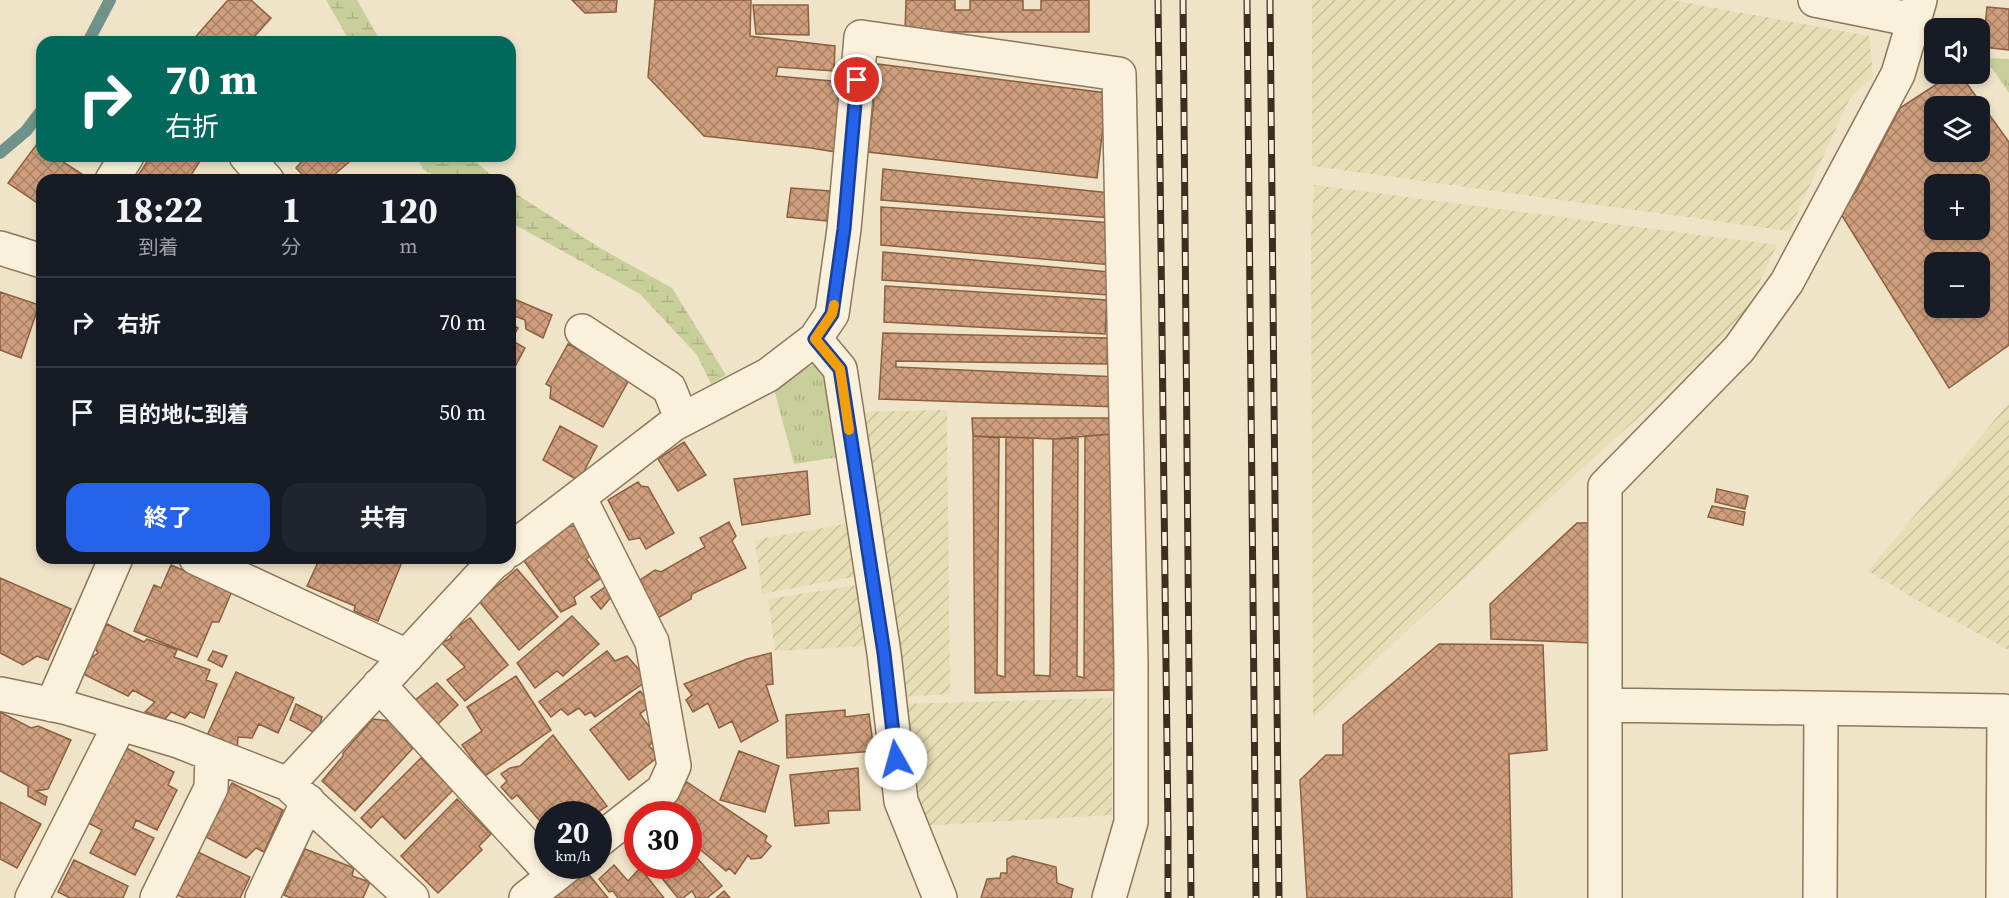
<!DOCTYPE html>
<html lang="ja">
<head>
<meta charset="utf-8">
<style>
	body { margin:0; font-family:"Source Serif 4","Noto Sans JP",serif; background:#20242c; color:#f1f3f6; height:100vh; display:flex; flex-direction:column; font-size:22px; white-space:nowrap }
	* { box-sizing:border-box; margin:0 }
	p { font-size:20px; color:#9ea1a6 }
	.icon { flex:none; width:33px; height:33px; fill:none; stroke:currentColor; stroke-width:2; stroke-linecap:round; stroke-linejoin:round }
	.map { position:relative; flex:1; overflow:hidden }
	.side { position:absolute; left:36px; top:174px; width:480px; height:390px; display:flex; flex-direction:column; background:#171b24; border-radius:18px; box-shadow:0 3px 9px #0003 }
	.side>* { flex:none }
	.top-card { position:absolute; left:36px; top:36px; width:480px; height:126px; border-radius:18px; box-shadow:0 3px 9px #0003; background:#00695c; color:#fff; overflow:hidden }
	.tools { position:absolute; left:1924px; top:18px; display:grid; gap:12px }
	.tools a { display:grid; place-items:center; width:66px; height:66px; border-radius:12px; background:#171b24; box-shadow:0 3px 9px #0003; font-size:30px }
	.speed { position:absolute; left:534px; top:801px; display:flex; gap:12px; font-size:30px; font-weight:700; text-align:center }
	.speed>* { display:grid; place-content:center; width:78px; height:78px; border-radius:50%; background:#171b24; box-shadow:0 3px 9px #0003; line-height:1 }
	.speed small { font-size:15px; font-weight:400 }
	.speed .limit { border:9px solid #d22; background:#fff; color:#111 }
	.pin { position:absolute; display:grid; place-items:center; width:51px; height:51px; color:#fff; margin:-26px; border:3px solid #fff; border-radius:50%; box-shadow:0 2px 6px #0007 }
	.me { position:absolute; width:66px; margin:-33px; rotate:353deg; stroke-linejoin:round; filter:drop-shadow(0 0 4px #0008) }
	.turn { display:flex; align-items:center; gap:21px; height:126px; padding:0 30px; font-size:27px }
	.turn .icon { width:78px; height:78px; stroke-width:2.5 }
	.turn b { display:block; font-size:42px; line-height:51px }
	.eta { display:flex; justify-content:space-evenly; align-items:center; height:102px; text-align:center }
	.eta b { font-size:36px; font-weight:700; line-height:42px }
	.action { display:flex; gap:12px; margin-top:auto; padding:12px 30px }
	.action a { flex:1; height:69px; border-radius:18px; background:#2563eb; color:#fff; font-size:24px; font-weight:700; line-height:69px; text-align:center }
	.action a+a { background:#20242c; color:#f1f3f6 }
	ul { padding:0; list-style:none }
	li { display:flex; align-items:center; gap:18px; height:90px; padding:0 30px; border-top:2px solid #363941 }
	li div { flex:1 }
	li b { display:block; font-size:22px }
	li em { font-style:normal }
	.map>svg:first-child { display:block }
	.farmland { fill:url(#farmland-furrows) }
	.grass { fill:url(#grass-tufts) }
	.wetland { fill:url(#wetland-marsh) }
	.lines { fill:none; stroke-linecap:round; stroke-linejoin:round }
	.stream { stroke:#6f938a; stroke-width:12 }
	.building { fill:url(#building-cross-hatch); stroke:#8d5f41; stroke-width:1.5; fill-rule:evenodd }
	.minor-casing { stroke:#8d765c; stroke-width:36 }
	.minor { stroke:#faf1dc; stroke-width:33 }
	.rail-casing { stroke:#3d2e20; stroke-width:7 }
	.rail { stroke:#f7eed8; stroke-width:4.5; stroke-dasharray:14; stroke-linecap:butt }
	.route-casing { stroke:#184099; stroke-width:15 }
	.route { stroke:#2563eb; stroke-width:10 }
	.slow { stroke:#f59e0b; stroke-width:10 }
</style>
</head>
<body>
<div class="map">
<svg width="2009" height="898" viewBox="0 0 2009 898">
	<defs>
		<pattern id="farmland-furrows" width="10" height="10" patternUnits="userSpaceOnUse" patternTransform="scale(1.5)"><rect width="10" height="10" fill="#e6deb5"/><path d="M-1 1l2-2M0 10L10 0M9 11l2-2" fill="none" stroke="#c6bf9b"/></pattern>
		<pattern id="grass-tufts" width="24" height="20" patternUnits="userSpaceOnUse" patternTransform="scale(1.5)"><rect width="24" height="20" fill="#c9cf9b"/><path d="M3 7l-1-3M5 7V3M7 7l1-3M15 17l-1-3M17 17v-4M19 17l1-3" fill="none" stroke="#aeb285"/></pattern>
		<pattern id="wetland-marsh" width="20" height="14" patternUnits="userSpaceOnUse" patternTransform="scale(1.5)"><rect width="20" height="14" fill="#c9cf9b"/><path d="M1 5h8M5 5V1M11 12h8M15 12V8" fill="none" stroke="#aeb285"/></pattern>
		<pattern id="building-cross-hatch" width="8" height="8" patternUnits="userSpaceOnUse" patternTransform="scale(1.5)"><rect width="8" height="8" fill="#cf9f7d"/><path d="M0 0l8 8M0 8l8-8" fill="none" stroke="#a98266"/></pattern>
	</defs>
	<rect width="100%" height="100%" fill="#f0e4c8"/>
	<path class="farmland" d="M1312,0H1671L1869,36L1873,76L1850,98L1789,231L1312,166Z
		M1314,185L1777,245L1746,310L1704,358L1578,472L1313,718L1311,235Z
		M2009,403V650L1929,607L1868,571Z
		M947,410L950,694L898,697L861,412Z
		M851,523L857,576L762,594L755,540Z
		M858,585L867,646L775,651L768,599Z
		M1112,698V815L918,826L899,704Z"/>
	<path class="grass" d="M1985,58L2009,59V93Z
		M820,362L839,457L794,464L772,382Z"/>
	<path class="wetland" d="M326,0H357L381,42H350Z
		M416,156H470L496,180H441L423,169Z
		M510,190L600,248L672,288L726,375L711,384L697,355L640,294L510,222Z"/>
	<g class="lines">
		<path class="stream" d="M88,42L110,0
			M0,153L26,131L42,110"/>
	</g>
	<path class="building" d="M228,0H251L271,18L254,37H241L246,42H191Z
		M572,0H617L616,12L585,13Z
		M655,0H751L750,36L835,46L834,71L778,67L776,76L843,82L842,153L811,148L704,136L648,77Z
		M906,0H955V10H970V0H1023V10H1041V0H1089V32H905Z
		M753,5H808L809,35L756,34Z
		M1987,7L2009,9V50L1983,47Z
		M878,64L1107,93L1097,178L868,152Z
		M1952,74H1960L2009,142V345L1949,388L1838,209L1856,192L1900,108ZM1935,106H1980V152H1935ZM1935,184H1980V230H1935ZM1935,262H1980V308H1935Z
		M37,144L42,148V156H54L85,176L82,180H42V206L8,183Z
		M151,156H203L188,180H141L137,177Z
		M302,156H356L328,180H308L296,168L304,159Z
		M883,169L1110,193L1111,218L881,200Z
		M213,175L224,180H210Z
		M791,188L830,191L827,221L787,217Z
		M881,207L1115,223L1113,265L881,245Z
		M883,252L1109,272V295L882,280Z
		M885,286L1107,300L1105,334L884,322Z
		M0,292L39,305L21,358L0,350Z
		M514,299L552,315L543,338L526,329L525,320L510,314Z
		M510,323L518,328L511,340L525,348L510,376Z
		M883,333L1108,338L1107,364L896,361V367L1119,377V407L879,399Z
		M568,344L630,378L603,427L550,398L551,387L546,384Z
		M972,418H1108L1111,434L1053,439L973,436Z
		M560,426L597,446L579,481L543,460Z
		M1111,434L1114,690L975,693L973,436L999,438L997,675L1005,677L1006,437L1033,438L1034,675L1050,676L1053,439L1078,438L1077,676L1084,678L1085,436Z
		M684,442L706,475L678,491L658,459Z
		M807,471L810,514L742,525L734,479Z
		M638,482L641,486L648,487L674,533L646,549L640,538L629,540L608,500Z
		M1717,489L1748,496L1745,509L1715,502Z
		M1712,506L1745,512L1743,525L1708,517Z
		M729,522L736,536L732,541L746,568L692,594L691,599L656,619L637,582L655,570L661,572L705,547L700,538Z
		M1577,523H1592L1593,643L1491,639L1490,604Z
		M582,525L596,552L586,559L601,578L574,597L576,604L561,612L524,561L566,527Z
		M320,558H393L402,562L378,621L354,611L355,606L307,586Z
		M171,565L232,591L219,622H212L197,657L134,631L154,585L161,588Z
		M517,569L558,617L519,650L479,601Z
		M0,578L71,609L48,660L37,656L23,665L0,653Z
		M608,585L612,596L601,609L591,597Z
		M572,616L599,644L563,676L557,671L535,688L517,663Z
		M470,618L508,665L465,701L447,680L465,667L442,643L452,638L449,633Z
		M107,624L144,642L147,639L177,650L174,657L210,670L206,680L217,684L204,718L190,712L185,718L171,712L165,719L145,712L155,702L133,690L128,696L81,673L88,660L98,653L95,648Z
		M1439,644L1543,645L1547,750L1509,754L1512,898H1307L1300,780L1326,755H1343V725Z
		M213,651L227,656L222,667L208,660Z
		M607,651L615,661L627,656L648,680L595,717L591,712L585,715L579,708L568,715L561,709L551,717L539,702Z
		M771,653L773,684L766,685L778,721L741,742L732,721L719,728L708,703L693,712L686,700L692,695L684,684L747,659Z
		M236,672L294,698L278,733L259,724L252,738L238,737L237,752L206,738Z
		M516,676L551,730L485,776L462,745L482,731L467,707Z
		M437,683L458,705L438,724L415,700Z
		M640,691L651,705L640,714L657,737L649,746L659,756L629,780L590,730Z
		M296,704L322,717L317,734L290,720Z
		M845,710V717L869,714L874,751L787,758L786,715Z
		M0,712L31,728L38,726L71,740L48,789L36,791L47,797L45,805L28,796V786L0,771Z
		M373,719L390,721L413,748L355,811L322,781L343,756V753Z
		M553,735L607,806L595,814H573L563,804L540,821L517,795L512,799L501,787L507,781L501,774L510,768L520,766Z
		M126,748L174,772L168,785L177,790L157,830L136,820L133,828L154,838L135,875L90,853L102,830L88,823Z
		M739,751L779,766L765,812L720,800Z
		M421,758L453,790L405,839L382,816L371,828L361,818Z
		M858,768L860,810L828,811L829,823L795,826L790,775Z
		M687,782L767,836L765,841L771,846L761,858L751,859L748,855L735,874L729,868L726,871L696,846L699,843L700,837L691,832L688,834V814H668L665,811Z
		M232,783L283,810L264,852L256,848L246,858L204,836Z
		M457,799L491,834L479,846L482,850L438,893L401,856Z
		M0,802L41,824L17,868L0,859Z
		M688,848L722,886L707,898H696L692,891L683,898H678L652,866H688Z
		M305,849L354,868L352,876L370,882L363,898H291L284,895Z
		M198,852L250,877L240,898H184L175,894Z
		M1013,856L1056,867L1057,883L1073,889L1071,898H981L987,879L1000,878L1001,873H1007V859Z
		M74,860L128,886L123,898H70L58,892Z
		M614,865L628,881L640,868L664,898H618L613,891L609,892L599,879Z
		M586,871L608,898H553Z
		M724,891L730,898H716Z"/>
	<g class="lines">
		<defs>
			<path id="minor" d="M1815,0L1914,20
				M246,156L267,180
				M112,180L127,156
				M0,248L42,261
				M582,331L669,388L682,420
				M815,339L840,369L884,653L901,801L940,898
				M579,497L652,642L674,766L663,790L598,841
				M510,550L674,424L768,375L815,339L832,314L844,229L861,37L1119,74L1131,664V822L1109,898
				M196,558L407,656
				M379,685L554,876
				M0,694L64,707L178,741L288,784L412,898
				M52,705L116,558
				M1605,705L2004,711L2003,898
				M288,784L492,564L500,558
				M32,898L120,724
				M157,898L211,788L212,755
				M262,898L308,801
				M526,898L567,866
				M1605,898V486L1739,349L1787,282L1898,74L1920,0
				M1820,898L1821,709"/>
		</defs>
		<use href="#minor" class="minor-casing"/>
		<use href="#minor" class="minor"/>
		<defs>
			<path id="rail" d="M1158,0L1168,829
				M1183,0L1191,898
				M1247,0L1256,898
				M1270,0L1279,898
				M1168,822V898"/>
		</defs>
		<use href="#rail" class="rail-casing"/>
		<use href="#rail" class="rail"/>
	</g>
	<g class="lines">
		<defs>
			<path id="route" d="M857,80L844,229L832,314L815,339L840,369L884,653L896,759"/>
		</defs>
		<use href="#route" class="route-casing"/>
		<use href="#route" class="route"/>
		<path class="slow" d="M834,305L832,314L815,339L840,369L849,430"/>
	</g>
</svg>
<div class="tools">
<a><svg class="icon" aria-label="sound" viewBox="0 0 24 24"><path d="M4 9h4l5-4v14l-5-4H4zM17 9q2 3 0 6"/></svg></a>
<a><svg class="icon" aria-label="layers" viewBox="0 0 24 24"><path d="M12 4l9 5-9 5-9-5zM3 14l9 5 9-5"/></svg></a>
<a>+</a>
<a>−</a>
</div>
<div class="speed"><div>20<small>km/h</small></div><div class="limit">30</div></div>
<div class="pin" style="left:857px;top:80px;background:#d93025"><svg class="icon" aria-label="arrive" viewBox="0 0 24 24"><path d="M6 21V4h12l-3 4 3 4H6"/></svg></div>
<svg class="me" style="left:896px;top:759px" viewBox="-20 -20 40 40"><circle r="19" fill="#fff"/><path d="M0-13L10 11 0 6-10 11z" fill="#2563eb"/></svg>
<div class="top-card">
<div class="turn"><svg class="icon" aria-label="right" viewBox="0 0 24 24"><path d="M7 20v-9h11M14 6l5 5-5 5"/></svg><div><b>70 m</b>右折</div></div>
</div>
<section class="side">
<div class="eta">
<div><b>18:22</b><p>到着</p></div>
<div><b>1</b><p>分</p></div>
<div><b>120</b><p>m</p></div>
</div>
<ul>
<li><svg class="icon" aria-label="right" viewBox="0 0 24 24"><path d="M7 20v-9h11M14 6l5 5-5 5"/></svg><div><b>右折</b></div><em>70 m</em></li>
<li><svg class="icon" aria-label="arrive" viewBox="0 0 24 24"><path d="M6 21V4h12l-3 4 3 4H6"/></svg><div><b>目的地に到着</b></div><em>50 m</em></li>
</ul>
<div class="action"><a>終了</a><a>共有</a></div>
</section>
</div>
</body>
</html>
